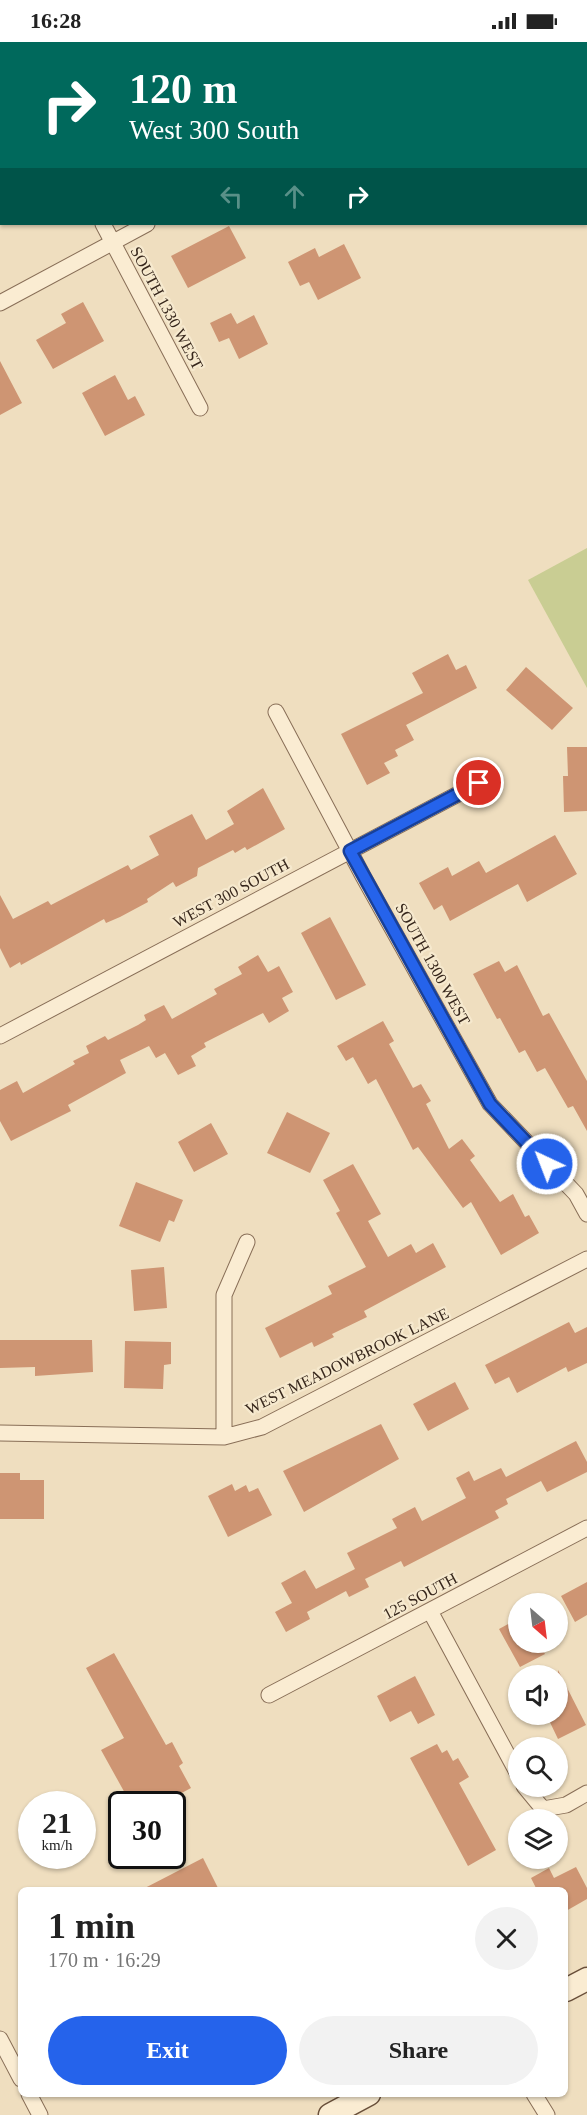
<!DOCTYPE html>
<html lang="en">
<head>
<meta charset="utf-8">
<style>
	body { margin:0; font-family:Georgia,serif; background:#f2f2f2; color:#222; height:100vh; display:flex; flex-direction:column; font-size:22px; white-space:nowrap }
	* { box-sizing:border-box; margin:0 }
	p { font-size:20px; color:#767676 }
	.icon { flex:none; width:33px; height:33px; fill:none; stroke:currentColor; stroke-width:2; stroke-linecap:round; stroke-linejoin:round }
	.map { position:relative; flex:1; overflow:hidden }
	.details { position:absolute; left:18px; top:1845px; width:550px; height:210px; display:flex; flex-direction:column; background:#fff; border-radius:9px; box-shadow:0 2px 4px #0004 }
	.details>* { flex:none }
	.guide { position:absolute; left:0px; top:0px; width:588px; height:183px; box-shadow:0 2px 4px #0004; background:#00695c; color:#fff; overflow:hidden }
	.needle { width:39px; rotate:152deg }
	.fabs { position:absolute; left:508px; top:1551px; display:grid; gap:12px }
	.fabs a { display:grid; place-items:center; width:60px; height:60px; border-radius:50%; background:#fff; box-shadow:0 2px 4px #0004; font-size:30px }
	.speed { position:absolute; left:18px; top:1749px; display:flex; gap:12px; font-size:30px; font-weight:700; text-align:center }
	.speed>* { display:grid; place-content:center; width:78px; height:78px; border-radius:50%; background:#fff; box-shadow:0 2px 4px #0004; line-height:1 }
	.speed small { font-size:15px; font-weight:400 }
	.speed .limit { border:3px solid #111; border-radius:9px; background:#fff; color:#111 }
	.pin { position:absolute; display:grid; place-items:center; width:51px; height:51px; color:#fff; margin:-26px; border:3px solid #fff; border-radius:50%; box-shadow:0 2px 6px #0007 }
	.me { position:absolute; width:66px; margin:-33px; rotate:317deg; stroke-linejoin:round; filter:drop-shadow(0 0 4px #0008) }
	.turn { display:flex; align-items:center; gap:21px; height:126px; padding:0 30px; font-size:27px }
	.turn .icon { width:78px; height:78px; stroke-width:2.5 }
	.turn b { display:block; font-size:42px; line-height:51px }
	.lanes { display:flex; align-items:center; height:57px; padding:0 30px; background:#0003; justify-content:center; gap:30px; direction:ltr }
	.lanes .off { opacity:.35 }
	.round { display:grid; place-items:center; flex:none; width:63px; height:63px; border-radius:32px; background:#f2f2f2 }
	.summary { display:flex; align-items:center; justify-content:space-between; height:102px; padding:0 30px }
	h1 { font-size:36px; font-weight:700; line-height:45px }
	.button { display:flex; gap:12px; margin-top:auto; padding:12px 30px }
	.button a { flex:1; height:69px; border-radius:36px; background:#2563eb; color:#fff; font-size:24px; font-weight:700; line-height:69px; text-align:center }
	.button a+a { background:#f2f2f2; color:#222 }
	.status { display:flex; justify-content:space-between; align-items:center; height:42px; padding:0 30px; background:#fff; direction:ltr }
	.status svg { height:16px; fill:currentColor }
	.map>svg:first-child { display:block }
	.green { fill:#c9cd93 }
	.building { fill:#ce9573 }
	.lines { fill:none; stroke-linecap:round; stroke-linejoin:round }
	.minor-casing { stroke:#886e57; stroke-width:17 }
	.secondary-casing { stroke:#694f3a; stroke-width:25 }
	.minor { stroke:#faecd2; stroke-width:15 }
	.secondary { stroke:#faecd2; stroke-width:22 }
	.route-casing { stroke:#184099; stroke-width:15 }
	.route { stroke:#2563eb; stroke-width:10 }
	.labels { text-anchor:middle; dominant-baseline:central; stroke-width:4.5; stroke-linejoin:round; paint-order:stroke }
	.street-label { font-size:16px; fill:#37271c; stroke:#f6e9ce }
</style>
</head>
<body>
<div class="status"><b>16:28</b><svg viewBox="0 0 49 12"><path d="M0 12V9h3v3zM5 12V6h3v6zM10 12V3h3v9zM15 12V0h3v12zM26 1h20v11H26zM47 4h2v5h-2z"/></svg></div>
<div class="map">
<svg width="587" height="2073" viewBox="0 0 587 2073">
	<rect width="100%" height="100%" fill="#efdebf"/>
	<path class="green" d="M587,506V646L528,538Z"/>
	<path class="building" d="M229,184L246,216L188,246L171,214Z
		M344,202L361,236L318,258L309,240L300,244L288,220L315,206L319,215Z
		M83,260L104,299L53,327L36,298L66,281L61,272Z
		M231,271L237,282L254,273L268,302L239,317L229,296L219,300L210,281Z
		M0,319L22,361L0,373Z
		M115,333L128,358L135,354L145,373L105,394L82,351Z
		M448,612L456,628L466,623L477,646L406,683L414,698L395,708L398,714L384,721L390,731L367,743L341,692L423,651L412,631Z
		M526,625L573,666L552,688L506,648Z
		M567,705H587V769L564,770L563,734H568Z
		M263,746L285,787L247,808L245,805L235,811L233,808L198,826L197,834L176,845L173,840L147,857L148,860L120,875L106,881L104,877L21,923L20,920L10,926L0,906V853L13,877L48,859L51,863L128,823L131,828L159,813L149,794L192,772L206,798L234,782L227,769Z
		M555,793L577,832L527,860L518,842L450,879L442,863L434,868L419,841L448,825L452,834L479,819L486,831Z
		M330,875L366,943L336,958L301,891Z
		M258,913L268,930L279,924L293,950L282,956L289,969L269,981L263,971L204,1001L206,1005L191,1014L196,1024L178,1033L165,1011L156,1016L149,1004L120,1018L126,1031L68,1063L71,1069L11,1099L0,1079V1048L17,1039L23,1051L75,1022L73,1019L89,1011L86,1004L105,994L108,998L138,983L146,978L144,973L164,963L172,977L217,952L214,947L242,932L238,925Z
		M499,919L505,930L517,923L543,974L549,971L587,1039V1089L573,1064L568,1066L545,1026L537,1030L525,1008L519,1011L500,976L497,977L473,932Z
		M383,979L394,999L389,1002L413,1046L421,1042L431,1059L426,1062L449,1107L462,1097L475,1114L470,1118L500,1160L513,1152L525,1175L529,1173L539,1191L501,1213L471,1160L463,1166L418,1105L413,1108L376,1037L368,1042L353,1015L346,1019L337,1004Z
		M287,1070L330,1091L310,1131L267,1111Z
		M211,1081L228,1112L194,1130L178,1100Z
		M353,1122L381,1172L368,1179L388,1215L411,1202L416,1211L433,1201L446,1225L364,1269L367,1275L332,1292L334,1295L314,1305L312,1300L280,1316L265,1286L332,1252L328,1244L366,1225L336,1171L340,1169L323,1138Z
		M136,1140L183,1158L174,1180L169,1178L160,1200L119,1184Z
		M164,1225L167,1266L134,1269L131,1228Z
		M569,1280L575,1291L587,1285V1321L568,1330L566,1325L517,1351L509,1335L495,1342L485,1323Z
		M0,1298H92L93,1330L35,1334V1325L0,1326Z
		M125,1299L171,1300V1322L164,1323L163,1347L124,1346Z
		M455,1340L469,1367L428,1389L413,1362Z
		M381,1382L399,1417L304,1470L283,1429Z
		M576,1399L587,1420V1430L547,1450L541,1439L506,1457L508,1462L495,1469L499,1476L404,1525L401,1519L365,1537L369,1545L349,1555L346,1549L307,1570L310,1577L286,1590L275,1570L292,1561L281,1541L305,1528L316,1547L355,1527L347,1511L397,1486L392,1477L415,1465L422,1479L466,1456L456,1436L469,1429L474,1439L501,1426L506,1435Z
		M0,1431H20V1438H44V1477H0Z
		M232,1442L235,1449L246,1443L249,1450L258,1446L272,1473L228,1495L208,1454Z
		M587,1540V1573L575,1580L561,1554Z
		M519,1576V1600H539L545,1612L520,1625L499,1587Z
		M114,1611L166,1703L172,1700L183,1721L179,1724L191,1746L161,1762H131L101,1708L124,1696L86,1626Z
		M558,1628L586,1683L558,1697L546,1672H558Z
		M415,1634L435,1673L418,1682L411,1669L390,1680L377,1654Z
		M437,1702L442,1711L447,1708L453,1719L458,1716L469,1735L459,1741L496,1808L468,1824L410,1716Z
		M203,1816L219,1848H141Z
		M576,1825L587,1846V1857L566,1869V1848H531L536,1846L531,1836L549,1826L554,1836Z"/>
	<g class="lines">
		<defs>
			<path id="minor" d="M2,0L3,2
				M548,0L549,2
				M586,73L587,74
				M103,182L200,366
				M0,261L147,182
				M276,670L363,834L490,1062L576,1152L587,1172
				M0,994L479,741
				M0,1391L224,1395L262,1385L587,1217
				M224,1395V1253L247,1200
				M430,1569L519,1734
				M269,1653L587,1486
				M524,1744L543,1767L566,1763L587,1751
				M0,1997L21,2037
				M29,2052L40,2073
				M534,2052L547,2073"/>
			<path id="secondary" d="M566,1948L587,1937
				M330,2073L369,2052"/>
		</defs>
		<use href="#minor" class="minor-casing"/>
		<use href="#secondary" class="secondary-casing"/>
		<use href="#minor" class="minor"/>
		<use href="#secondary" class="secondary"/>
	</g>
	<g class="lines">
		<defs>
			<path id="route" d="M479,741L350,809L490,1062L547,1122"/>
		</defs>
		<use href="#route" class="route-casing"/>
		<use href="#route" class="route"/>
	</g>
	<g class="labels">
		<g class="street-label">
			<text transform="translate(167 266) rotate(62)">SOUTH 1330 WEST</text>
			<text transform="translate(231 851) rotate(-28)">WEST 300 SOUTH</text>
			<text transform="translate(433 922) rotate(61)">SOUTH 1300 WEST</text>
			<text transform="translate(347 1319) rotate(-26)">WEST MEADOWBROOK LANE</text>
			<text transform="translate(420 1554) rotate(-28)">125 SOUTH</text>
		</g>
	</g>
</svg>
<div class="fabs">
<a><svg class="needle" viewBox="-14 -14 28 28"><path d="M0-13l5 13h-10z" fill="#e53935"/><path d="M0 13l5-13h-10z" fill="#767676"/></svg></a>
<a><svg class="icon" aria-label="sound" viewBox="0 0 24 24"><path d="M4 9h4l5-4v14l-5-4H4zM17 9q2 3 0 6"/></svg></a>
<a><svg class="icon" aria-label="search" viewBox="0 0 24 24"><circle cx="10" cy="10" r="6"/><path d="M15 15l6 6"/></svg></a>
<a><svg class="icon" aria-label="layers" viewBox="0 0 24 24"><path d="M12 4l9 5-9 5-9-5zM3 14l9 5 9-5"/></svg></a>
</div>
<div class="speed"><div>21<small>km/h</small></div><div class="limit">30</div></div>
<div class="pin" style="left:479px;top:741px;background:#d93025"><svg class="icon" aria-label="arrive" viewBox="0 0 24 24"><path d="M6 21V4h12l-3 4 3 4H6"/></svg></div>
<svg class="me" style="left:547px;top:1122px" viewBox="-20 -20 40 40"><circle r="17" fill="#2563eb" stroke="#fff" stroke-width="3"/><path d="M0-11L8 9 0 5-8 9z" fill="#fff"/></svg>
<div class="guide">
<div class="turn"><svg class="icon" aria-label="right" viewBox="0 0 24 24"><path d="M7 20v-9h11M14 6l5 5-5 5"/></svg><div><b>120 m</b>West 300 South</div></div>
<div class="lanes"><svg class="icon off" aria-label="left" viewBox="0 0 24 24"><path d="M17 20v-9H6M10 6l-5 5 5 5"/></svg><svg class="icon off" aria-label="ahead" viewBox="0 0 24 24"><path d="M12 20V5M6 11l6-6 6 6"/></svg><svg class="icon" aria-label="right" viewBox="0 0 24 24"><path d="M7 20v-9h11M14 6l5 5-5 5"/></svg></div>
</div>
<section class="details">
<div class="summary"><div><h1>1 min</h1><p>170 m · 16:29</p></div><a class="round"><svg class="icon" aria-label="close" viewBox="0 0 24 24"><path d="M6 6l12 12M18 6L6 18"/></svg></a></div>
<div class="button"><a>Exit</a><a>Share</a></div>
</section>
</div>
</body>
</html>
